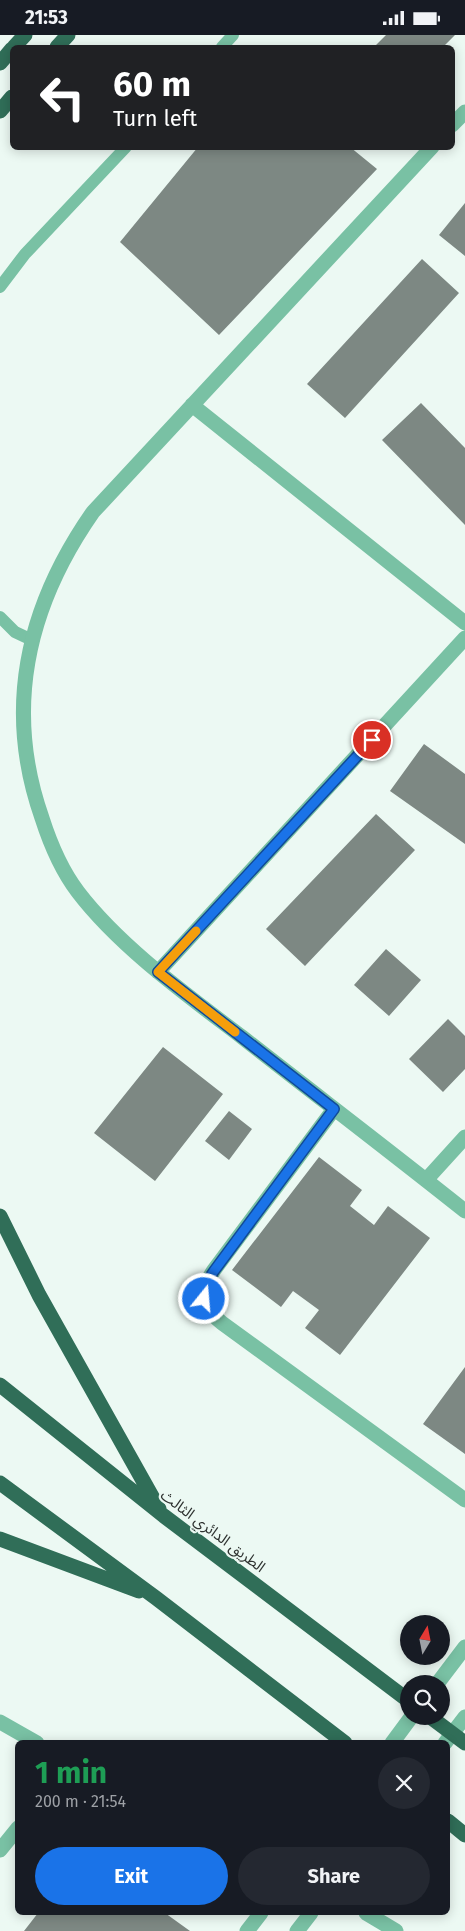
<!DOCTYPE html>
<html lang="en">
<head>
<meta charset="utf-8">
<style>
	body { margin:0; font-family:"Fira Sans","Noto Sans Arabic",sans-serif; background:#242831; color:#f1f3f6; height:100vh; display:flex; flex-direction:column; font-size:19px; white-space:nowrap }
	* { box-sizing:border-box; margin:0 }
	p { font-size:16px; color:#9ea1a6 }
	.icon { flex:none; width:28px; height:28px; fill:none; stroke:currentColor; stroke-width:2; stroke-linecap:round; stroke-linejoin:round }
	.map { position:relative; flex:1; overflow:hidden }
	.panel { position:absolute; left:15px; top:1705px; width:435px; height:175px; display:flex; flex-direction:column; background:#171b24; border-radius:8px; box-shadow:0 2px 12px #0003 }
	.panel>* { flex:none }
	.guide { position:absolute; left:10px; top:10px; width:445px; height:105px; border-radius:8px; box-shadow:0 2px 12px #0003; background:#202124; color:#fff; overflow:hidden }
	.needle { width:32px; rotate:10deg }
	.tools { position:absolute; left:400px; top:1580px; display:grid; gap:10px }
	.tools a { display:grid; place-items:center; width:50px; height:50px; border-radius:50%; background:#171b24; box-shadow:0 2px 12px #0003; font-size:25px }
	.pin { position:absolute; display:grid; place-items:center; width:42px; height:42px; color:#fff; margin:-21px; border:2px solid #fff; border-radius:50%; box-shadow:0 1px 5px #0007 }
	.me { position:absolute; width:55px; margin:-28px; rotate:17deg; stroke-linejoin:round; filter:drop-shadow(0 0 4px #0008) }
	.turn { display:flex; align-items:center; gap:18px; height:105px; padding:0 20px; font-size:22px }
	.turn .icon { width:65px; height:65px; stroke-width:2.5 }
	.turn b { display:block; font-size:35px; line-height:42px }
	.round { display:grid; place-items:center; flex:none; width:52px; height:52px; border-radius:26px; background:#242831 }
	.overview { display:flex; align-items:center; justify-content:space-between; height:85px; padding:0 20px }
	h1 { font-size:30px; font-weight:700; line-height:38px; color:#1e9e55 }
	.action { display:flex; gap:10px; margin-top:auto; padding:10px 20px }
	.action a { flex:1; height:58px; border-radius:30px; background:#1a73e8; color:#fff; font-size:20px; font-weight:700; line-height:58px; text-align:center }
	.action a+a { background:#242831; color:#f1f3f6 }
	.status { display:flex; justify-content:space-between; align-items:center; height:35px; padding:0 25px; background:#171b24; direction:ltr }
	.status svg { height:14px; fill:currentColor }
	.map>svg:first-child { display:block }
	.building { fill:#7d8883 }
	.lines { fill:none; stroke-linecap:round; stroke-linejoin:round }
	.lane { stroke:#79c1a4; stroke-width:12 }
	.street { stroke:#79c1a4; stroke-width:15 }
	.highway { stroke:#306e58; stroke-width:15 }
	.highway-bridge { stroke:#306e58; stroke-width:15 }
	.route-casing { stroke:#114b97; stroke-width:12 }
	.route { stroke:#1a73e8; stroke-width:9 }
	.slow { stroke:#f59e0b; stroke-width:9 }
	.labels { text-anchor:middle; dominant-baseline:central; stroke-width:4.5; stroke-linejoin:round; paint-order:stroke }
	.street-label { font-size:15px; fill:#2f3331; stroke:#ecf9f3 }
</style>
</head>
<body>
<div class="status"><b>21:53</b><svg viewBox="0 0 49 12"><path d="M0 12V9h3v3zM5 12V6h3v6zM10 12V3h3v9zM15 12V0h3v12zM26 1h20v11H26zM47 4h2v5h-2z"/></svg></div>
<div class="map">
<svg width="465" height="1896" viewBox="0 0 465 1896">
	<rect width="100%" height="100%" fill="#ecf9f3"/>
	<path class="building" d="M386,0H455L443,12H374Z
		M198,112H350L377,134L219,300L120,207Z
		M465,168V221L439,200Z
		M422,224L459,258L345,383L307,349Z
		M421,368L465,413V490L382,405Z
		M424,709L465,739V809L390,756Z
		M376,779L415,815L305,931L266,894Z
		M386,914L421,945L389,981L354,950Z
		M448,984L465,1001V1034L443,1057L409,1024Z
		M163,1012L223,1059L155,1146L94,1098Z
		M229,1076L252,1094L229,1125L205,1106Z
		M319,1122L362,1155L350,1171L374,1190L388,1171L430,1203L340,1320L305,1293L319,1275L293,1256L281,1272L232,1235Z
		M465,1332V1419L423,1389Z
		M38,1878H165L190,1896H24Z"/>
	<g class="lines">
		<path class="lane" d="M222,12L233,0
			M0,252L25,219L126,112
			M0,582L15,597L32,605"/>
		<path class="street" d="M452,90L465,77
			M432,112L93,477C28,570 3,672 42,783C50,808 62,836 78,857C120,912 187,960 242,1002C316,1060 391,1117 465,1176
			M192,370L465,588
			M158,937L465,603
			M334,1074L214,1235C199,1257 201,1271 222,1288L465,1465
			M426,1145L465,1102
			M437,1649L465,1612
			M0,1687L37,1708
			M392,1708L412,1681
			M445,1708L465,1682
			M0,1815L18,1793
			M366,1878L396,1896
			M247,1896L261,1878
			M297,1896L311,1878"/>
		<path class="highway" d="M14,12L25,0
			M57,12L68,0
			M0,28L12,14
			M0,76L12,62
			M0,1181L39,1260L159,1474
			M0,1350L164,1481L409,1666
			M0,1448L156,1563L345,1708
			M0,1504L139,1556
			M448,1786L465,1800"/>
		<path class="highway-bridge" d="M429,1681L465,1708"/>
	</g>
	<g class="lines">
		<defs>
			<path id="route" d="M204,1264L206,1248L214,1236L334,1074L158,937L372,705"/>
		</defs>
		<use href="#route" class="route-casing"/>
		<use href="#route" class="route"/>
		<path class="slow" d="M196,896L158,937L235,997"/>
	</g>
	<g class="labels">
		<g class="street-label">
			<text transform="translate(213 1496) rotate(37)">الطريق الدائري الثالث</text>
		</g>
	</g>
</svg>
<div class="tools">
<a><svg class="needle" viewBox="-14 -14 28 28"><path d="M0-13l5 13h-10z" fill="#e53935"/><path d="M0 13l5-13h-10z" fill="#9ea1a6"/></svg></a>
<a><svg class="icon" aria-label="search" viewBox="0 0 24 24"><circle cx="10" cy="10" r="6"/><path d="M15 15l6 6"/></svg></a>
</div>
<div class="pin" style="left:372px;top:705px;background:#d93025"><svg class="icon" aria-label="arrive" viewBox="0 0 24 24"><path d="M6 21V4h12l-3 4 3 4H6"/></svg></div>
<svg class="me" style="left:204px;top:1264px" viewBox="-20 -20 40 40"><circle r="17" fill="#1a73e8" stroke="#fff" stroke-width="3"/><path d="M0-11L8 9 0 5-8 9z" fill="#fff"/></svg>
<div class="guide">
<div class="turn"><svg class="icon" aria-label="left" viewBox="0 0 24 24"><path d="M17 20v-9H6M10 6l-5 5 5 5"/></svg><div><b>60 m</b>Turn left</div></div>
</div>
<section class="panel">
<div class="overview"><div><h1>1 min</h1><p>200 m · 21:54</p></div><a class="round"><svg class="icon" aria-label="close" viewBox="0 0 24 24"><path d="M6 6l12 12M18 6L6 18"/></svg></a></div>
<div class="action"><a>Exit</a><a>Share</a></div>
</section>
</div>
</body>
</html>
